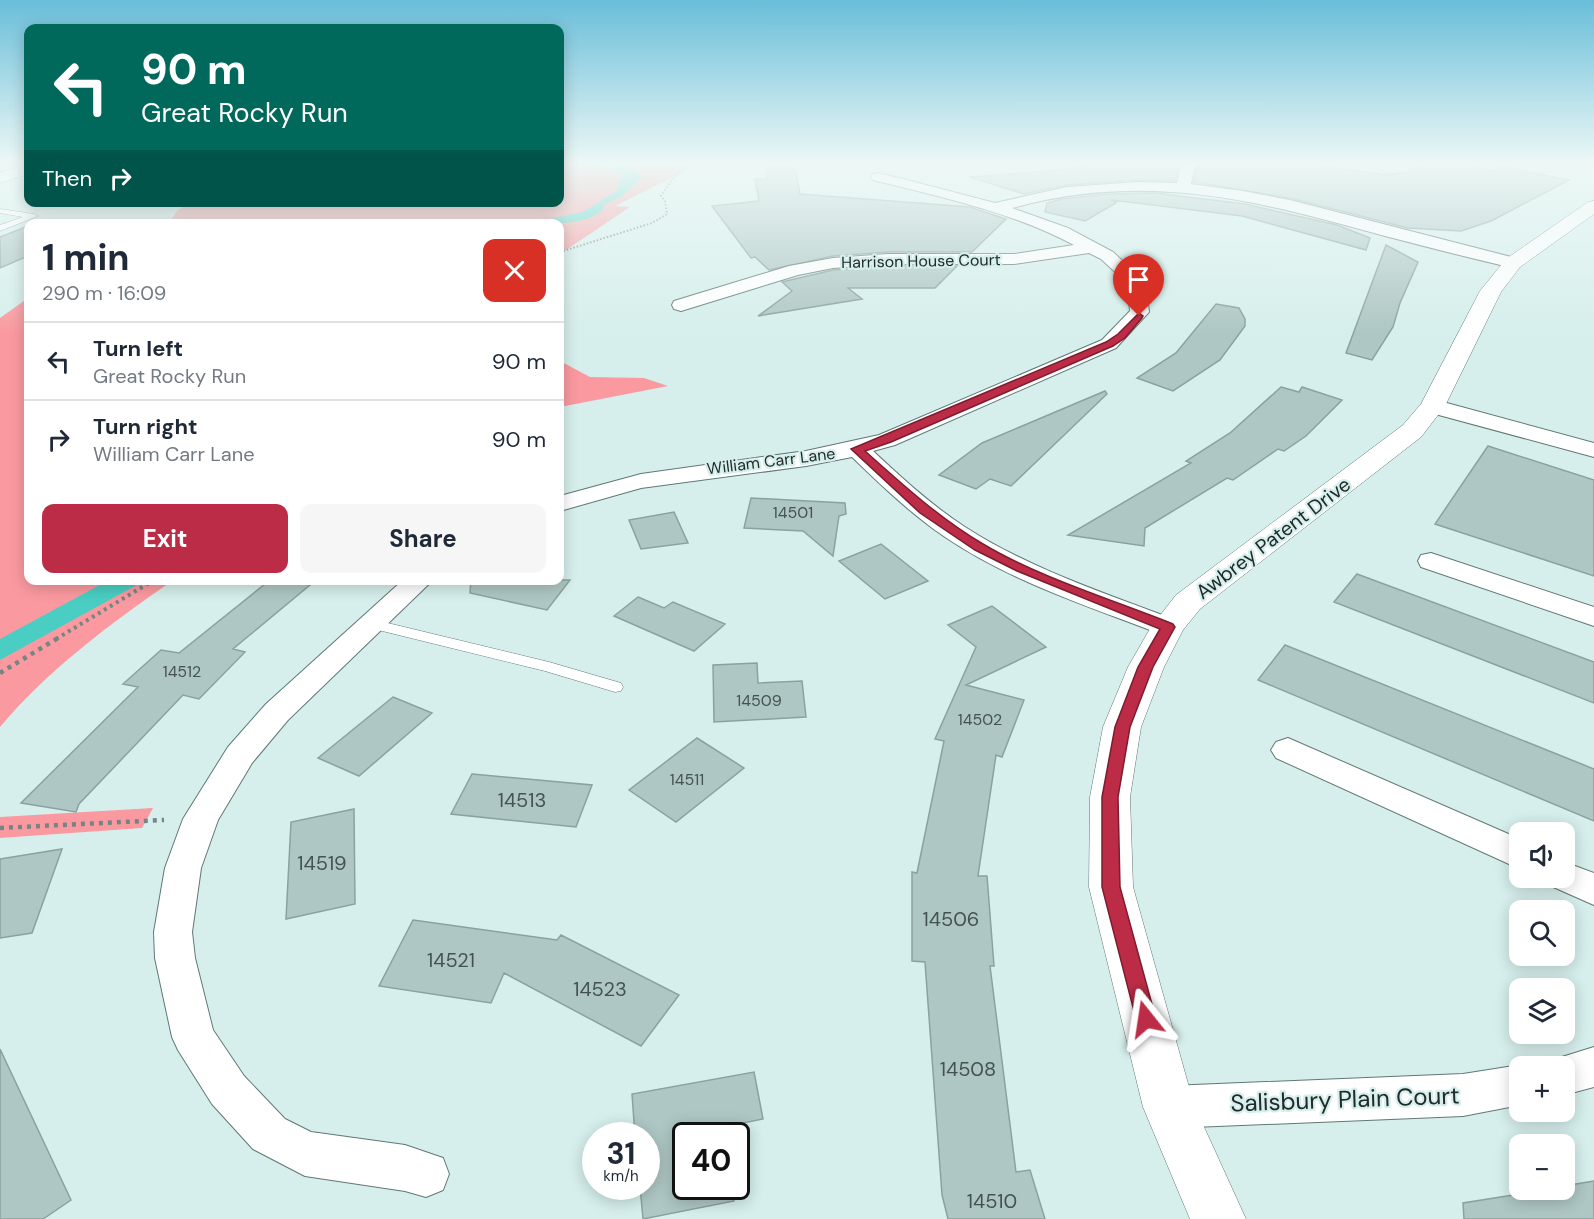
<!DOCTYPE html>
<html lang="en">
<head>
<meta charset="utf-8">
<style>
	body { margin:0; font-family:"DM Sans",sans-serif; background:#f6f6f7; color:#1f2937; height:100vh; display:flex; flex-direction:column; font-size:22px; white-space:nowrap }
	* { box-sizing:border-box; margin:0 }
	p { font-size:20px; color:#747a83 }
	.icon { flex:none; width:33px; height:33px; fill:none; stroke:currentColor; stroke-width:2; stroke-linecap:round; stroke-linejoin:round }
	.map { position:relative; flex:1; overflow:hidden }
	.panel { position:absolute; left:24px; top:219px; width:540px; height:366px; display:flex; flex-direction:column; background:#fff; border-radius:12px; box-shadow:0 3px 15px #0003 }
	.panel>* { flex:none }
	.top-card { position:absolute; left:24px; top:24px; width:540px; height:183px; border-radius:12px; box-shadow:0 3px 15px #0003; background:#00695c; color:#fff; overflow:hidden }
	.controls { position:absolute; left:1509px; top:822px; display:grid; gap:12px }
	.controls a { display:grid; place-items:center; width:66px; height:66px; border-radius:12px; background:#fff; box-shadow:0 3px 15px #0003; font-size:30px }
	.speed { position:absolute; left:582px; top:1122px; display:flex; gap:12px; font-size:30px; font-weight:700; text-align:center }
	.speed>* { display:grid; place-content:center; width:78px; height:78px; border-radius:50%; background:#fff; box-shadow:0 3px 15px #0003; line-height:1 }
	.speed small { font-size:15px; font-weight:400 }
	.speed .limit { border:3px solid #111; border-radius:9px; background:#fff; color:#111 }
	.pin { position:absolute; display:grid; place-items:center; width:51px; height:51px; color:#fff; margin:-62px -26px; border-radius:50% 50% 50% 0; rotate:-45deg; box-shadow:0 0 6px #0007 }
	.pin .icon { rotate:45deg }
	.me { position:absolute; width:66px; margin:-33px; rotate:345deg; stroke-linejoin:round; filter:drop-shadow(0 0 4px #0008) }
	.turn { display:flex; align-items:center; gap:21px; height:126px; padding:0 18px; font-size:27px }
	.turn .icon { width:78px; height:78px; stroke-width:2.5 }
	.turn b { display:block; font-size:42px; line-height:51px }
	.then { display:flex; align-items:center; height:57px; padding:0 18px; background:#0003; gap:12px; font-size:22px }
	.round { display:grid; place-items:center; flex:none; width:63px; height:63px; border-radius:12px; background:#f6f6f7 }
	.summary { display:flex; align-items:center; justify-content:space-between; height:102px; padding:0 18px }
	h1 { font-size:36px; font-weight:700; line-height:45px }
	.primary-button { display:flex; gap:12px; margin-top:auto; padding:12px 18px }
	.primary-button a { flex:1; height:69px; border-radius:12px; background:#bd2c46; color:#fff; font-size:24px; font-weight:700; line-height:69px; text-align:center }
	.primary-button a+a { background:#f6f6f7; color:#1f2937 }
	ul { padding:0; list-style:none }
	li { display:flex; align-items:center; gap:18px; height:78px; padding:0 18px; border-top:2px solid #e0e1e3 }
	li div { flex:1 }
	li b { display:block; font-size:22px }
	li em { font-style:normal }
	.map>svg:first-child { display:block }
	.forest { fill:#fa9aa0 }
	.water { fill:#4acec3 }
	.building { fill:#aec7c4; stroke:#8aa29f; stroke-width:1.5 }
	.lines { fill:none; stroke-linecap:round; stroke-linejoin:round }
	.service-casing { stroke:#617875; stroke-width:1 }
	.minor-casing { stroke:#617875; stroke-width:2 }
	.tertiary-casing { stroke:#617875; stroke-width:1 }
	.secondary-casing { stroke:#617875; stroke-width:1 }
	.path-far2 { stroke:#748583; stroke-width:2; stroke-dasharray:1.5 2; stroke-linecap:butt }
	.path-far1 { stroke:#748583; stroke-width:4; stroke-dasharray:3 4; stroke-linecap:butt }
	.path { stroke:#748583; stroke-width:4.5; stroke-dasharray:4 5; stroke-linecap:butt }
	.service { fill:#fff; fill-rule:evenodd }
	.minor { fill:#fff; fill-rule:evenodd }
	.tertiary { fill:#fff; fill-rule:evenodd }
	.secondary { fill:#fff; fill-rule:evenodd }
	.route { fill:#bd2c46; stroke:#7b1d2e; stroke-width:1.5 }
	.labels { text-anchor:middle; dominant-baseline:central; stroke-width:4.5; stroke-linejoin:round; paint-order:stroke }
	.far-street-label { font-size:16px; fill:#212b2a; stroke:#d6efec }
	.number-label { font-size:16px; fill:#445250 }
	.street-label { font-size:20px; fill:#212b2a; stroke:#d6efec }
	.near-number-label { font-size:20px; fill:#445250 }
	.near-street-label { font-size:24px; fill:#212b2a; stroke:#d6efec }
</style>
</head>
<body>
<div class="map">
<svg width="1594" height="1219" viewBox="0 0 1594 1219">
	<rect width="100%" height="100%" fill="#d6efec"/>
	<path class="forest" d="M560,162H703L615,206L630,207L560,254V224H164L170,221L178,210L191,203L560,202Z
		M28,298V580L172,581C111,623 48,670 0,727V318Z
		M560,361L590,377L644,378L668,386L560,407Z
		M153,808L142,828L0,838V817Z"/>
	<path class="water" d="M560,162C579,162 630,161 642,177L622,196L604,205L603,210C585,225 553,224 531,223L583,212L615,192L619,188L617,183L623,176L615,169Z
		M107,581H144L0,660V639Z"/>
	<path class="building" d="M1103,162H1182L1178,169L1175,181L1137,180L1067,185L1024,194L970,177L1063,170Z
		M1202,162H1293L1386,175L1406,172L1428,162H1452L1494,171L1503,167L1569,180L1491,221L1461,231L1408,228L1290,198L1194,182L1196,171Z
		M794,163L800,194L970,207L1006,219L972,252H888L833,256L769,270L755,257L751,258L712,206L759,201L755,179H767L765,164Z
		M1155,193L1245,204L1337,225L1370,238L1366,250L1242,216L1112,200L1116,203L1085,221L1045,212L1047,203L1062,199L1109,194Z
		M28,226V256L0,268V237Z
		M1386,245L1418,262L1400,303L1393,327L1372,360L1346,353Z
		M888,266H957L935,288H848L862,299L758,316L792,291L782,282L833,270Z
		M1216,304L1239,308L1245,319V326L1220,360L1173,391L1137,378L1176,353Z
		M1281,387L1299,392L1302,387L1342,400L1306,436L1284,451L1278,449L1233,480L1227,478L1145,528L1144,546L1068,535L1191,463L1186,461L1230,433Z
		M1105,391L1107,394L1011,486L990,479L976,489L939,475L982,443Z
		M1488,446L1594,480V576L1435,524Z
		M751,498L845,503L846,514L839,516L833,556L803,531L744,528Z
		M674,512L688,543L641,549L629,520Z
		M881,544L928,581L885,599L839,561Z
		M1357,574L1594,662V703L1334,602Z
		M270,580H316L233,649L245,652L199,699L183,695L79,804L76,812L21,803L138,687L123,684L161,650L179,653Z
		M471,580H570L547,610L470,593Z
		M638,597L664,608L673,602L725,624L694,651L614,616Z
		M992,606L1046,647L966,685L1024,700L1002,757L996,755L978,876H987L994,966H990L1016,1172L1030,1170L1045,1219H948L942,1195L925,962L912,961V872L917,873L944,741L935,739L976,647L948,625Z
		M1285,645L1594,769V821L1258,680Z
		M757,663L758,683L802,681L806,717L714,722L713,665Z
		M393,697L432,713L359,776L318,758Z
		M697,738L744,768L676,822L629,790Z
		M472,774L592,785L576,827L451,814Z
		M354,809L355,904L286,919L291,822Z
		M62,849L32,933L0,938V859Z
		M413,920L557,940L561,935L679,995L641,1046L504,973L491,1003L379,986Z
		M0,1049L71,1200L43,1219H0Z
		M754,1072L763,1119L723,1127L724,1136H686V1186H732L734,1201L643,1219L640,1186H646V1136H635L632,1094Z
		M1594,1181V1219H1464L1463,1203L1545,1190H1564V1186Z"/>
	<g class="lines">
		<defs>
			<path id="service" d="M0,209L34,214L38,216L0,231V225L23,217L0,213Z
				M371,619L549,662L621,683L623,687L621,691L615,692L545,671L366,627L363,624Z"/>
			<path id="minor" d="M1185,162H1200L1194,170L1191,184L1243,191L1290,200L1519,259L1522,263L1519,267L1513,268C1470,258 1427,247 1385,236C1256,200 1146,171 1012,208L1068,228L1113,252L1145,282L1149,312L1116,348L895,445L873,451C902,478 931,505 965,527C1030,569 1105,593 1178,621L1183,627L1178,633L1168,636L1158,633C1085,605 1010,581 945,537C911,514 881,485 852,457L806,466L641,488L560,511V496L641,474L806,451L879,435L1102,340L1130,311L1127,283L1101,259L1089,253L1014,264H888L833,268L798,275L681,311L674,309L672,305L674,301L789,266L833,258L888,254H1014L1074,245C1012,212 941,197 873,180L871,177L873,174L878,173L907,180L995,203L1067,187L1137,182L1177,183L1180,169Z
				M1432,399L1594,443V457L1424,411L1421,406L1424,401Z
				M1431,553L1594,607V626L1421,567L1418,561L1421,555Z
				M403,580H433L288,720L252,763L218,820L201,868L192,932L195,958L213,1030L244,1076L285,1119L311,1132L405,1145L443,1158L449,1174L443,1190L426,1197L405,1191L305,1176L253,1149L212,1104L178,1050L172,1037L155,958L154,932L165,868L183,819L228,747L266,704Z
				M1288,738L1520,839V869L1276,758L1271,750L1276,742Z
				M1564,862L1594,873V905L1551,886L1546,878H1564Z
				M1594,1047V1087L1564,1095V1066H1546L1549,1061Z
				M1520,1065L1525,1066H1520V1105L1463,1116L1169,1128L1153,1122L1147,1107L1153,1092L1169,1086L1463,1074Z"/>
			<path id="tertiary" d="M1594,201V214L1520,267L1501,292L1445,406L1421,437L1200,609L1183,630L1164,667L1141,727L1130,797L1133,887L1194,1105L1246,1219H1190L1143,1107L1089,887L1090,797L1103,727L1128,667L1151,627L1176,595L1403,425L1421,404L1480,291L1506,259L1588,202Z"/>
			<path id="secondary" d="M28,164V174L0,183V173Z"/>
		</defs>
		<use href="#service" class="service-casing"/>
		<use href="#minor" class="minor-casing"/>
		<use href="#tertiary" class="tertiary-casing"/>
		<use href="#secondary" class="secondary-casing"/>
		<path class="path-far2" d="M560,252L652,223L667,214L665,201L661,196L674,177L692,162"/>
		<path class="path-far1" d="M56,639L154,580"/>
		<path class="path" d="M0,673L58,638
			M0,828L164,820"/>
		<use href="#service" class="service"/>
		<use href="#minor" class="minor"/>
		<use href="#tertiary" class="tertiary"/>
		<use href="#secondary" class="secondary"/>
	</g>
	<linearGradient id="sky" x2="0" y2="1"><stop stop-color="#69bed9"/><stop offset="0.49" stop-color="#edf8f6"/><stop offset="1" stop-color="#edf8f6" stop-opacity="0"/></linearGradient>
	<rect width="1594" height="333" fill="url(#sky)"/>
	<path class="route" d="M1139,313L1143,316L1142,318L1125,338L1113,346L891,442L865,451C902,484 939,518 983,544C1038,577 1113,600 1173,624L1175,627L1153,667L1130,727L1118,797L1120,887L1156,1019L1153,1025L1146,1028L1139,1025L1136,1019L1102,887V797L1115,727L1138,667L1160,629L1017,571L975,550L920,513L851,449L1106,342L1118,334Z"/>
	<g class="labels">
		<g class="far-street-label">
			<text transform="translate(921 261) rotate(-1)">Harrison House Court</text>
			<text transform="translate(771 461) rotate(-7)">William Carr Lane</text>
		</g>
		<g class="number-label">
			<text x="793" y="512">14501</text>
			<text x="182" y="671">14512</text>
			<text x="759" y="700">14509</text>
			<text x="980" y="719">14502</text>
			<text x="687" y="779">14511</text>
		</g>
		<g class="street-label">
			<text transform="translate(1273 538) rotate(-37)">Awbrey Patent Drive</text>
		</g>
		<g class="near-number-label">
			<text x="522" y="800">14513</text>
			<text x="322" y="863">14519</text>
			<text x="951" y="919">14506</text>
			<text x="451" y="960">14521</text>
			<text x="600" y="989">14523</text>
			<text x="968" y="1069">14508</text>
			<text x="992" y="1201">14510</text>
		</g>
		<g class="near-street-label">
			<text transform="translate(1345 1099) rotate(-2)">Salisbury Plain Court</text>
		</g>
	</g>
</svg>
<div class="controls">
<a><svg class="icon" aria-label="sound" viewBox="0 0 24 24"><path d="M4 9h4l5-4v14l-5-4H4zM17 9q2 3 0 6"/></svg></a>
<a><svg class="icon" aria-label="search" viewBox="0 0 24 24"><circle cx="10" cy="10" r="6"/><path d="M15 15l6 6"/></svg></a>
<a><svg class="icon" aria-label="layers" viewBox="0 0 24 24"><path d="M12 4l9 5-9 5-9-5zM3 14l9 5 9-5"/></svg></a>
<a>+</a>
<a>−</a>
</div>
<div class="speed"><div>31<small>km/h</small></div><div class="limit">40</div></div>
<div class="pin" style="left:1139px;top:316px;background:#d93025"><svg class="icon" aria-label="arrive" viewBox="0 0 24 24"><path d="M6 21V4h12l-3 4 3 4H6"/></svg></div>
<svg class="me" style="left:1146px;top:1019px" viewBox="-20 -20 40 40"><path d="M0-17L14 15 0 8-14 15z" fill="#bd2c46" stroke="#fff" stroke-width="4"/></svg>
<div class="top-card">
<div class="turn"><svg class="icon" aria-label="left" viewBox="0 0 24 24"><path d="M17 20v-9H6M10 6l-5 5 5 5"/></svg><div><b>90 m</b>Great Rocky Run</div></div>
<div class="then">Then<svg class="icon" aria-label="right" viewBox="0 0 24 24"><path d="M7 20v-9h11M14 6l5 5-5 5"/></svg></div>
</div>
<section class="panel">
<div class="summary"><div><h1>1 min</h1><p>290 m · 16:09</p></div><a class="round" style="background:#d93025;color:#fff"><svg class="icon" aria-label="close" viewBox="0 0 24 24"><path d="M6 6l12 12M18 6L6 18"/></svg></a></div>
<ul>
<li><svg class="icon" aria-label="left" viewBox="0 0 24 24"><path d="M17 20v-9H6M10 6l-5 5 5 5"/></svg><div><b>Turn left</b><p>Great Rocky Run</p></div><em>90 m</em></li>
<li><svg class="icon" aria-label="right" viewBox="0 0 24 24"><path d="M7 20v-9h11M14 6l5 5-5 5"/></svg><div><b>Turn right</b><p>William Carr Lane</p></div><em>90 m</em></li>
</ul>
<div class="primary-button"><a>Exit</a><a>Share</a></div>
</section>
</div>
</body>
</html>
